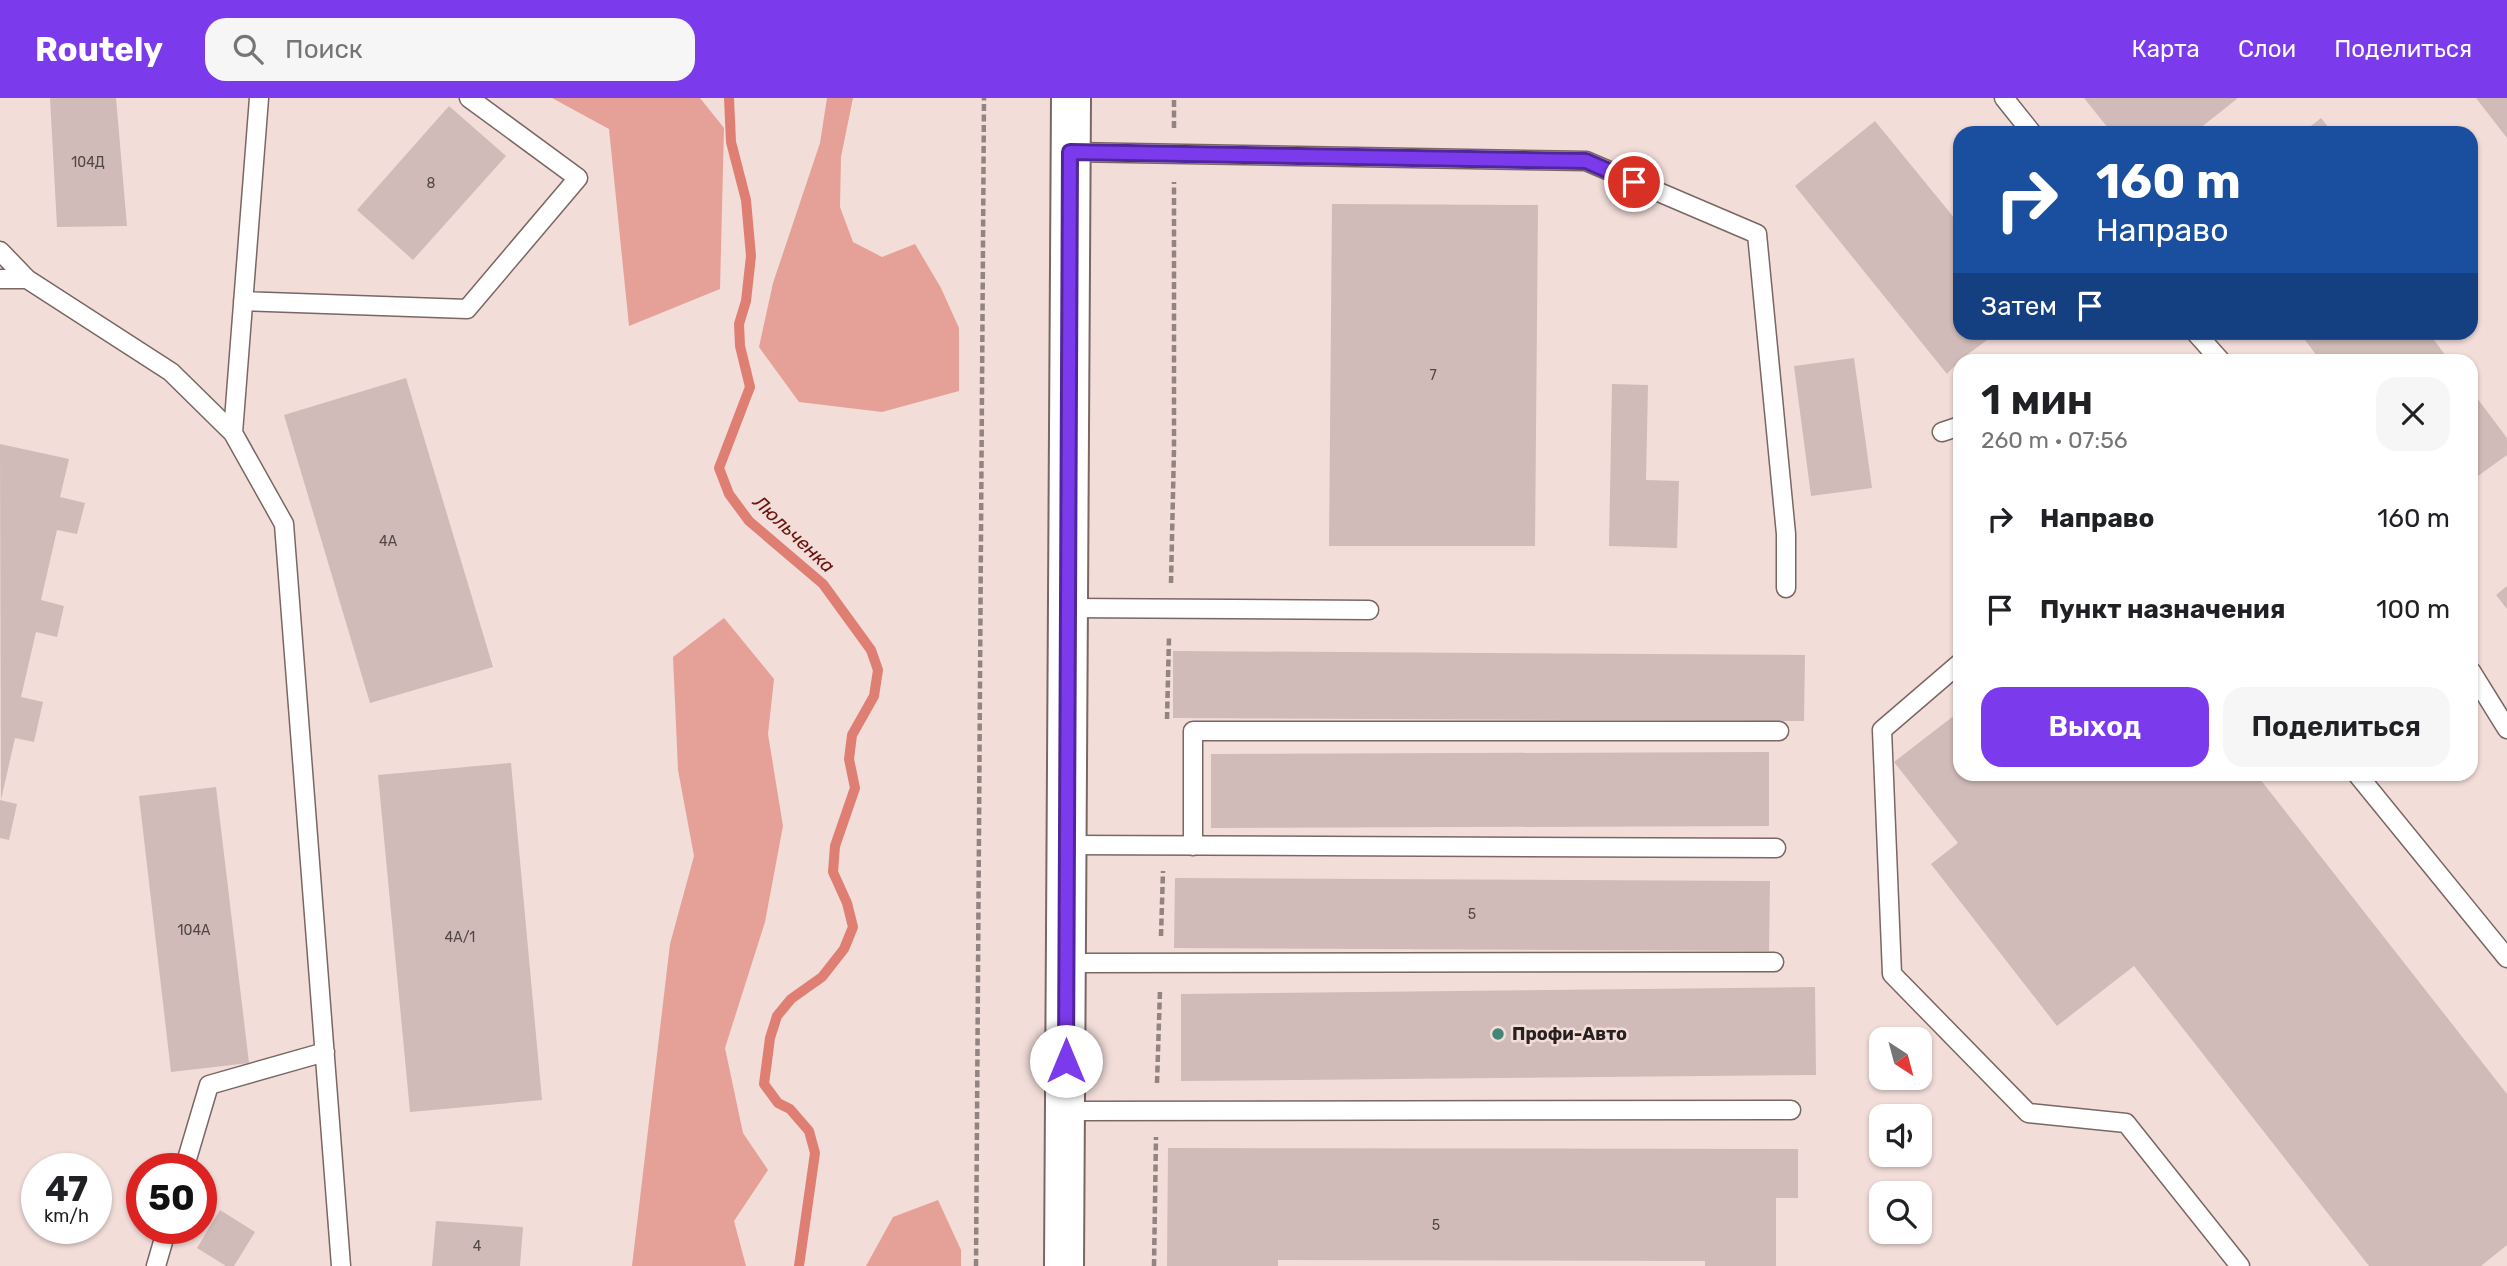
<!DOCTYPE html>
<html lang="ru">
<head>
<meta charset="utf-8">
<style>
	body { margin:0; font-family:Rubik,sans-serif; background:#f6f6f6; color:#202124; height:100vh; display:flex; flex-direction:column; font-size:26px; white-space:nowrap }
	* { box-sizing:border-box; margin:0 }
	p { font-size:23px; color:#757577 }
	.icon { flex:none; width:38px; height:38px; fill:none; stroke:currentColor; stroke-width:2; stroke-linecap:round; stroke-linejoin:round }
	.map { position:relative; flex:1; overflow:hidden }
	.sheet { position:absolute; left:1953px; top:256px; width:525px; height:427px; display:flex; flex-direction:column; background:#fff; border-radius:21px; box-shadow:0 2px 5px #0004 }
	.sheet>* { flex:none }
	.top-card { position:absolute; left:1953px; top:28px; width:525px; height:214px; border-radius:21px; box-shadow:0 2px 5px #0004; background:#1a4fa0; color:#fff; overflow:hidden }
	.needle { width:46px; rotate:144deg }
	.buttons { position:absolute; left:1869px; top:929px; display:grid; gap:14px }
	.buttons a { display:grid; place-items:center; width:63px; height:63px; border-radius:14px; background:#fff; box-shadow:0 2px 5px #0004; font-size:35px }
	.speed { position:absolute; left:21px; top:1055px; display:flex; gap:14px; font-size:35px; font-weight:700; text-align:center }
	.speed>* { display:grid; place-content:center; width:91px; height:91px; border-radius:50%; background:#fff; box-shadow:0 2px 5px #0004; line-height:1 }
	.speed small { font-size:18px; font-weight:400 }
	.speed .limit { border:10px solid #d22; background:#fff; color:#111 }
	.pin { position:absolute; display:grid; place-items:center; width:60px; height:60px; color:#fff; margin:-30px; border:4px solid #fff; border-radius:50%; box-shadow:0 2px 7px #0007 }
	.me { position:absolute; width:77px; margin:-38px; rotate:0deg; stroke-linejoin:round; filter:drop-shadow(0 0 5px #0008) }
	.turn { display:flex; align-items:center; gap:24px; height:147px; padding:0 28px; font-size:32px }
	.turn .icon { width:91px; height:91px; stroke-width:2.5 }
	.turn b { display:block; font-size:49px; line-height:60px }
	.then { display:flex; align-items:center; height:66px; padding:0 28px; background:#0003; gap:14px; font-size:26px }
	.round { display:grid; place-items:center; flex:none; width:74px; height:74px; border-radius:21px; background:#f6f6f6 }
	.headline { display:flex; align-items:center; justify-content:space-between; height:119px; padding:0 28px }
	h1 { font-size:42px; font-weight:600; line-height:52px }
	.action { display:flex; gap:14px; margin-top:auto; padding:14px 28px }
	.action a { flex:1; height:80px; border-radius:21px; background:#7c3aed; color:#fff; font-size:28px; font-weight:600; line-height:80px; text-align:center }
	.action a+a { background:#f6f6f6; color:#202124 }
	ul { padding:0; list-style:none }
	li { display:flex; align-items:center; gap:21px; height:91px; padding:0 28px }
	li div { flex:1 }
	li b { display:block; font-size:26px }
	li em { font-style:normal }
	header { display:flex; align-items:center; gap:42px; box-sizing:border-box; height:98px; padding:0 35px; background:#7c3aed; color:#fff }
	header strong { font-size:33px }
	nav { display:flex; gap:38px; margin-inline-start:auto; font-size:24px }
	.search { width:490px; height:63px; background:#f6f6f6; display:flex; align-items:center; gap:18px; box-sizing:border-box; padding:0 24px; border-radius:21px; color:#757577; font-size:26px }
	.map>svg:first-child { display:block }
	.green { fill:#e5a197 }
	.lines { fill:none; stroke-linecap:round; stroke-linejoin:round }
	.stream { stroke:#df7f73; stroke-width:10 }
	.building { fill:#d0bbb8 }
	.service-casing { stroke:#796764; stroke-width:21 }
	.secondary-casing { stroke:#796764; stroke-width:42 }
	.path { stroke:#928481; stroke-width:4.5; stroke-dasharray:7 3.5; stroke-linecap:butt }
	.service { stroke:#fff; stroke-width:18 }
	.secondary { stroke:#fff; stroke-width:38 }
	.route-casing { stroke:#51269a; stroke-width:18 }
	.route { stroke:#7c3aed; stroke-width:12 }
	.poi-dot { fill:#438678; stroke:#f2ddd9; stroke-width:2.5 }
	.labels { text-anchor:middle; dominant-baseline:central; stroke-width:5; stroke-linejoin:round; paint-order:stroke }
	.number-label { font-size:14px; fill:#514745 }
	.poi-label { font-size:18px; font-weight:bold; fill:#27201f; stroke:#f2ddd9; text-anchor:start }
	.water-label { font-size:19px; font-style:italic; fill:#6a140f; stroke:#f2ddd9 }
</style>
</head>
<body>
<header>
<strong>Routely</strong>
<div class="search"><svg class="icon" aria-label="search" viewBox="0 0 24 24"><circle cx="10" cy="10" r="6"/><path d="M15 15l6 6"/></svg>Поиск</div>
<nav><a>Карта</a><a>Слои</a><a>Поделиться</a></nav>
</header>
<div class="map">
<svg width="2507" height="1168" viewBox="0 0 2507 1168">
	<rect width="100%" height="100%" fill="#f2ddd9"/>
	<path class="green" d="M552,0H700L724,30L720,191L629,228L609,31Z
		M827,0H853L841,59L840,109L853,144L882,159L915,146L941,190L959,230V293L882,314L799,304L759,249L773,185L820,45Z
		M724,520L774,581L768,636L783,728L765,824L725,950L743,1035L768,1072L734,1123L746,1168H632L670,846L694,758L678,672L673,559Z
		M938,1102L961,1152V1168H866L893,1119Z"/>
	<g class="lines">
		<path class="stream" d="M729,0L731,44L746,102L751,158L746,203L739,226L740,248L750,289L719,370L729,396L749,423L823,486L871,552L878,572L874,598L852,637L849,661L855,690L835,748L833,774L847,805L853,829L844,851L822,879L791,901L777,918L770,940L764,986L778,1005L790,1011L809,1033L815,1055L799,1168"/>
	</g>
	<path class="building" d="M50,0H116L127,128L57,129Z
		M2084,0H2238L2194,35H2112Z
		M2476,0H2507V40Z
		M449,8L506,58L413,162L357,112Z
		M2321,20L2333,35H2302Z
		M1875,23L1960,127V234H1998L1960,262L1947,276L1795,88Z
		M1332,106L1538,107L1535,448H1329Z
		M2299,234H2428L2449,262H2320Z
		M1854,260L1872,390L1811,398L1794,268Z
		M406,280L493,569L370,605L284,317Z
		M1612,286L1648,287L1646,382L1679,383L1677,450L1609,448Z
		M2471,292L2507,340V357L2471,383Z
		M0,346L69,361L60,399L85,405L77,436L57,432L41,502L64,508L57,539L36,534L21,599L43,604L34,644L15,640L1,702Z
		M2507,488V511L2496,497Z
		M1173,553L1805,557L1804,623L1173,620Z
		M1960,613V676H2256L2507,996V1147L2481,1168H2369L2134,868L2057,928L1931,766L1958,745L1894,664Z
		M1769,654V728L1211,730V656Z
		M511,665L542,1002L410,1014L378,677Z
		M216,689L249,965L171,974L139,698Z
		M0,702L17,706L9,742L0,740Z
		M1175,780L1770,783L1769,853L1174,850Z
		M1815,889L1816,977L1181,983V896Z
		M1168,1050L1798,1051V1100H1776V1168H1705V1163L1278,1162V1168H1167Z
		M220,1112L255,1134L234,1168H226L197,1150Z
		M436,1123L523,1129L520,1168H432Z"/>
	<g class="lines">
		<defs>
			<path id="service" d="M2004,0L2032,35
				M1070,54L1586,63L1757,136L1786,436V490
				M0,153L27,181L171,274L233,335L284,426L341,1168
				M0,181H27
				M243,203L467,211L578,80L469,0
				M2195,234L2220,262
				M1942,334L1960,328
				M233,335L259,0
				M1068,510L1369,512
				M1960,565L1882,632L1892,876L2028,1015L2126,1025L2240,1168
				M2471,573L2507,631
				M2357,676L2507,860
				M1067,747L1776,750
				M1193,748V633H1779
				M1066,865L1774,864
				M1066,1013L1791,1012
				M184,1071L209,987L325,954
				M156,1168L167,1130"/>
			<path id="secondary" d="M1064,1168L1071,0"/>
		</defs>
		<use href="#service" class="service-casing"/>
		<use href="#secondary" class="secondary-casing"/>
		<path class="path" d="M1174,30V0
			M1171,485L1174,351V84
			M1167,621L1169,539
			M1161,838L1163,773
			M1157,985L1160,892
			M976,1168L984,0
			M1154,1168L1156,1039"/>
		<use href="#service" class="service"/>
		<use href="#secondary" class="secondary"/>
	</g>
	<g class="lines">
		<defs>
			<path id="route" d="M1066,963L1070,54L1586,63L1634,84"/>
		</defs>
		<use href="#route" class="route-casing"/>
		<use href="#route" class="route"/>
	</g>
	<circle class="poi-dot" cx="1498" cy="936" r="7"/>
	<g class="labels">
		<g class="number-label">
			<text x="88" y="64">104Д</text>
			<text x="431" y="85">8</text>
			<text x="1433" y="277">7</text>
			<text x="388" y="443">4А</text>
			<text x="1472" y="816">5</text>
			<text x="194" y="832">104А</text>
			<text x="460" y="839">4А/1</text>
			<text x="1436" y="1127">5</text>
			<text x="477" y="1148">4</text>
		</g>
		<g class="poi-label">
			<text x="1512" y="936">Профи-Авто</text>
		</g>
		<g class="water-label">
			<text transform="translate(794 436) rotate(43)">Люльченка</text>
		</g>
	</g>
</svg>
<div class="buttons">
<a><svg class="needle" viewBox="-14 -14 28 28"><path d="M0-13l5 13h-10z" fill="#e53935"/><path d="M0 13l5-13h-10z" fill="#757577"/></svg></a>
<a><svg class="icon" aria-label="sound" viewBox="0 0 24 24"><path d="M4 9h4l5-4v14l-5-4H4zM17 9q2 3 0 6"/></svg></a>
<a><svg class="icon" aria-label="search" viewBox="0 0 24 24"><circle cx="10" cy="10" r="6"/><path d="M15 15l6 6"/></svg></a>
</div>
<div class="speed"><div>47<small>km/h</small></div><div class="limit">50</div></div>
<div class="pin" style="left:1634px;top:84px;background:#d93025"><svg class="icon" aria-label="arrive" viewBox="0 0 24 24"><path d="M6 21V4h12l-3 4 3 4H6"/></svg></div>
<svg class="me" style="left:1066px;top:963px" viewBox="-20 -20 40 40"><circle r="19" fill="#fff"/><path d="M0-13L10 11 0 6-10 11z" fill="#7c3aed"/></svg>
<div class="top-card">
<div class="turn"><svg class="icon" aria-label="right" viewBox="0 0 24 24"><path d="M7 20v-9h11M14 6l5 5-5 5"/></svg><div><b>160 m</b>Направо</div></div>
<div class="then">Затем<svg class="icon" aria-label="arrive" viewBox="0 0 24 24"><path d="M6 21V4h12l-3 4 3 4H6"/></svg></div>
</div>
<section class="sheet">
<div class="headline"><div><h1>1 мин</h1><p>260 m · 07:56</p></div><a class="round"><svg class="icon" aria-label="close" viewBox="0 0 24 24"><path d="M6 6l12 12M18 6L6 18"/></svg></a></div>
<ul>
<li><svg class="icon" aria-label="right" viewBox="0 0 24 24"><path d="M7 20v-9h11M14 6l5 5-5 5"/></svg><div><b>Направо</b></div><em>160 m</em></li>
<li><svg class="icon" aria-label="arrive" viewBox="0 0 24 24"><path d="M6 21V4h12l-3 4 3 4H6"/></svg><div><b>Пункт назначения</b></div><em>100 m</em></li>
</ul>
<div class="action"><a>Выход</a><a>Поделиться</a></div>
</section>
</div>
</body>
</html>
